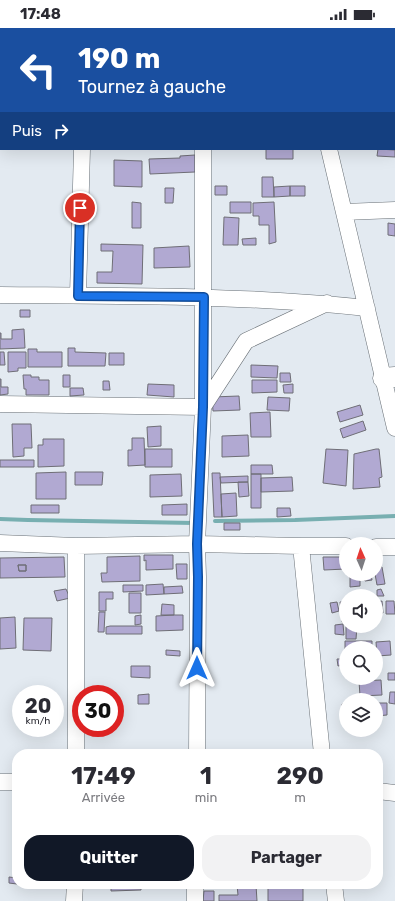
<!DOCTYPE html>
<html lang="fr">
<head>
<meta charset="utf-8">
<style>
	body { margin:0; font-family:Rubik,sans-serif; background:#f2f2f3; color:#2b2b33; height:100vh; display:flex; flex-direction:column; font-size:15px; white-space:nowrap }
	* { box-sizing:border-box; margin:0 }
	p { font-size:13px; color:#7c7c81 }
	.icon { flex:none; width:22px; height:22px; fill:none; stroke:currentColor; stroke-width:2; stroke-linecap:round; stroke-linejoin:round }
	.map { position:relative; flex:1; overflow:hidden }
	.panel { position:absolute; left:12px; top:721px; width:371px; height:140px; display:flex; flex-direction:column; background:#fff; border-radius:16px; box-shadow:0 4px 16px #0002 }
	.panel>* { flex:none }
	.top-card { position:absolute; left:0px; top:0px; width:395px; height:122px; box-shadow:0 4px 16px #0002; background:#1a4fa0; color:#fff; overflow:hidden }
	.needle { width:26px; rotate:357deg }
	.buttons { position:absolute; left:339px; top:509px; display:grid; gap:8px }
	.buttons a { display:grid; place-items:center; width:44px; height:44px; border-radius:50%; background:#fff; box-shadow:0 4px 16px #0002; font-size:20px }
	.speed { position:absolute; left:12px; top:657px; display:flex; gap:8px; font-size:20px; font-weight:700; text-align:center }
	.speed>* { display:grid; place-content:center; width:52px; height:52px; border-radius:50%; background:#fff; box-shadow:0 4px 16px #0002; line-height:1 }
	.speed small { font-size:10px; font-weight:400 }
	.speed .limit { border:6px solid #d22; background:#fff; color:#111 }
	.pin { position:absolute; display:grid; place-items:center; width:34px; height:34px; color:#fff; margin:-17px; border:2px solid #fff; border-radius:50%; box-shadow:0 1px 4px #0007 }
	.me { position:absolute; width:44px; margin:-22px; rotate:0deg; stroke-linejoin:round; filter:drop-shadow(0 0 3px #0008) }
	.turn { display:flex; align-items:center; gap:14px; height:84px; padding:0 12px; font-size:18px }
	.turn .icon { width:52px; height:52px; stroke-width:2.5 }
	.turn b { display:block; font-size:28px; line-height:34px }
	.then { display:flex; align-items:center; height:38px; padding:0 12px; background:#0003; gap:8px; font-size:15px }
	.eta { display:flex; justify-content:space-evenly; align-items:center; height:68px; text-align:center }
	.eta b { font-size:24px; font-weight:700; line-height:28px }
	.primary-button { display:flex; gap:8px; margin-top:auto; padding:8px 12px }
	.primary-button a { flex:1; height:46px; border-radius:16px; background:#111827; color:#fff; font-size:16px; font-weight:700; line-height:46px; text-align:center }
	.primary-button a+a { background:#f2f2f3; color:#2b2b33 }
	.status { display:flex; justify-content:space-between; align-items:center; height:28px; padding:0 20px; background:#fff; direction:ltr }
	.status svg { height:11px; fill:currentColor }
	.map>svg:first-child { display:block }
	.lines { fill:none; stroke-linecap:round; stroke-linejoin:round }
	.stream { stroke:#78afb1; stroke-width:4 }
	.building { fill:#b1a9d2; stroke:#6f6e76; fill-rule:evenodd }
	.minor-casing { stroke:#6a7177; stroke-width:17 }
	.tertiary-casing { stroke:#6a7177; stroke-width:21 }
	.minor { stroke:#fff; stroke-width:16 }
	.tertiary { stroke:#fff; stroke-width:20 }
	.route-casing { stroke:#114b97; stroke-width:10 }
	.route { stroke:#1a73e8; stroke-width:7 }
</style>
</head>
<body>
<div class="status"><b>17:48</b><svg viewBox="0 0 49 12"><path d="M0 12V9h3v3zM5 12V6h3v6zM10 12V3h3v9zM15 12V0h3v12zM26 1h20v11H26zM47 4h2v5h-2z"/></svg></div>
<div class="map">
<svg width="395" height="873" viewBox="0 0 395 873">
	<rect width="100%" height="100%" fill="#e3eaf1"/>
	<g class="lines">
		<path class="stream" d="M0,491L28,492L194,495
			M215,493L295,492L395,488"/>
	</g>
	<path class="building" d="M39,0H66V1H39Z
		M105,0H144V1H105Z
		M0,46H1V76H0Z
		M266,121H293V131H266Z
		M378,121L395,122V129L377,128Z
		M195,127V144L150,146L149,131L180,130V128Z
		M114,132L142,133V159L114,158Z
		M262,149H273L274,169H262Z
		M215,158H227V167H215Z
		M290,158H305V168H290Z
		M290,158V168L274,169V159Z
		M165,160H174L173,175H165Z
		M132,174L141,175V200H132Z
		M230,174H251V185H230Z
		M274,174L276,214L269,216V197H259V188H253V175Z
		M224,189L239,190L238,217H223Z
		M388,195L395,196V208L388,207Z
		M256,210V217H243L242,211Z
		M101,216L143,217L142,256L97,255V244H112L113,223H101Z
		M189,218L190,239L154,240V220Z
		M20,282H30V289H20Z
		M24,301L25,320L0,321V305H1V311H12V302Z
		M68,320H75V324L106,325L105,338H68Z
		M28,321H37V324H62V339H28Z
		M0,324H4L5,337H0Z
		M8,324H26V340H18V343L8,344Z
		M109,325H124V337H109Z
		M251,337L278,338L277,350L251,349Z
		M280,345H290L291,354H280Z
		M23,347H31V349H39V352H49V367H26V361H24Z
		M63,347H70V359H63Z
		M0,351H1V359H8V366L0,367Z
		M252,352H277V364L252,365Z
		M103,353H109L110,362H103Z
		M148,356L174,357V369L147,367Z
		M293,356V365H284L283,357Z
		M70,360H83L84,367L70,368Z
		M239,368L240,382L213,383L212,369Z
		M268,369L290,370L289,383L267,382Z
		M360,377L363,387L340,394L337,384Z
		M270,384L271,409H251L250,385Z
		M363,393L366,402L343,410L340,401Z
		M12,396H31L32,420H24V428L13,429Z
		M161,398V418L148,419L147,399Z
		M248,407L249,428L222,429V408Z
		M132,410H144L145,437L128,438V422H132Z
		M43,411H64V438L38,439V417H43Z
		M145,421H172V439H145Z
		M326,421L348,422L346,458L323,455Z
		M376,421H379L382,449L379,450L380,459L353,461L354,426Z
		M0,432H34V439H0Z
		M251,437H272L273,446H251Z
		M66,444V471H36V445Z
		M75,444H103L102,457H75Z
		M212,445H220L222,489H214Z
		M181,446L182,468L150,469V447Z
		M251,446H261V480H251Z
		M248,448V454L221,455L220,449Z
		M292,449L293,463L261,464V450Z
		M238,454H248L249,468L239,469Z
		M236,465L237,488L222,489L221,466Z
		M187,476V487H162V477Z
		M31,477H59V485H31Z
		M277,480H290L291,488L277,489Z
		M224,495H240V502H224Z
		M144,527H173V541L146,542V532L144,533Z
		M140,528V553L102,554L101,545H107V529Z
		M64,529L65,549L0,550V530ZM18,537H26V543H19Z
		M323,529H346V541L324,542Z
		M176,536H187V551H177Z
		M18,537H26V543H19Z
		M382,539L385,556L377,557L375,546H376V540Z
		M363,546H371L372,552L365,553Z
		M350,547H360V558L350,559Z
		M163,556L164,566L146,567V557Z
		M123,557H143V563L123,564Z
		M182,558L183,565L164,566V559Z
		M66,561L70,570L57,573L54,563Z
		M381,561L384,568H377V562Z
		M99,564H113V571H106V583H99Z
		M129,565H141V585H129Z
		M382,573L383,585H376V574Z
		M386,573H394L395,586H386Z
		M337,574L339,583L332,585L330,575Z
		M340,574H346V583H341Z
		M162,576L174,577V587H161Z
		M99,584H105L104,604H98Z
		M141,587V596L135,597V588Z
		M174,587H183V602L156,603V588Z
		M342,587H346V594H342Z
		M15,589L16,620L0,621V590Z
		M24,590H52L51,623L23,622Z
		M343,596L344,607L335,606V597Z
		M110,598H142V606H106V599Z
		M346,598H357L356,611H346Z
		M345,613H372V620H346V627H345Z
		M390,613L391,627L377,628L376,614Z
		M166,622L180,623V628L166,627Z
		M337,631H342L344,637L338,638Z
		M131,638H150V650L131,649Z
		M388,645H395V652H388Z
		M381,652L382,667L360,668L359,653Z
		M390,664H395V676L389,675Z
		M149,666V676H138V667Z
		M346,675V688L342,689V676Z
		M376,675H387V687L376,688Z
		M9,849L17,850V856L9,855Z
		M111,856H141V862L111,863Z
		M205,856H232V858H205Z
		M268,856H303V873H268Z
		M237,857H256L257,873H219V867H238Z
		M204,863H214V873H203Z"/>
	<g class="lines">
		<defs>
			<path id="minor" d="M203,0V1
				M301,0V1
				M85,1V0
				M0,95H1
				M329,121L395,400
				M344,184L395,182
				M0,267C122,268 245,267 367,280
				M78,267L82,121
				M0,376L203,379L246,313L327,275
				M0,515L76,518L197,516L301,518H346
				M301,518L322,726
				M376,519H395
				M76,726V518
				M197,726L198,549L197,516L203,379V121
				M0,754H17
				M378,763L395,765
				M334,856L336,873
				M74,873L75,856
				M195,873V856"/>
			<path id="tertiary" d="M383,350L395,349"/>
		</defs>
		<use href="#minor" class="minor-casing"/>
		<use href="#tertiary" class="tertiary-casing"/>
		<use href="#minor" class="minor"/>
		<use href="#tertiary" class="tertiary"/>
	</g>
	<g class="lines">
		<defs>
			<path id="route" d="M80,180L78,268L204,269L203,379L197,516L198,549L197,640"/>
		</defs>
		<use href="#route" class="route-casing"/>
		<use href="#route" class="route"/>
	</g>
</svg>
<div class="buttons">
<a><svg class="needle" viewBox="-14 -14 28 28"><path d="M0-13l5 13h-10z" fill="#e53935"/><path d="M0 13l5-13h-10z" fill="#7c7c81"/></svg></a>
<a><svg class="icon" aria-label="sound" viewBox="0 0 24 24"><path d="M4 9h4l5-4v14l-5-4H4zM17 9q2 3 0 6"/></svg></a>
<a><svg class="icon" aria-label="search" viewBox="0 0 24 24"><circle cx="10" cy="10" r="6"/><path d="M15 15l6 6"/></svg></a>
<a><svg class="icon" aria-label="layers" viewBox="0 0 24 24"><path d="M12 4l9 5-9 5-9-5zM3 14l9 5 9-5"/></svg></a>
</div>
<div class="speed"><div>20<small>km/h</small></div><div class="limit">30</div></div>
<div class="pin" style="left:80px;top:180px;background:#d93025"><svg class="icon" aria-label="arrive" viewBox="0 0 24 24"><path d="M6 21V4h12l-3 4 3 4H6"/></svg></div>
<svg class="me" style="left:197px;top:640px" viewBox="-20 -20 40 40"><path d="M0-17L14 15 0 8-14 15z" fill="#1a73e8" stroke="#fff" stroke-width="4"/></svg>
<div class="top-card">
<div class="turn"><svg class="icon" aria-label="left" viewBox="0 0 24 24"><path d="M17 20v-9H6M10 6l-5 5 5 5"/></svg><div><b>190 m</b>Tournez à gauche</div></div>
<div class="then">Puis<svg class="icon" aria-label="right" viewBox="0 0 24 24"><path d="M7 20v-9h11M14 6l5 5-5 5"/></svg></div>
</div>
<section class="panel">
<div class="eta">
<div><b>17:49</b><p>Arrivée</p></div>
<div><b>1</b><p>min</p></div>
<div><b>290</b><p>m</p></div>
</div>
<div class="primary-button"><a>Quitter</a><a>Partager</a></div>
</section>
</div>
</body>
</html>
